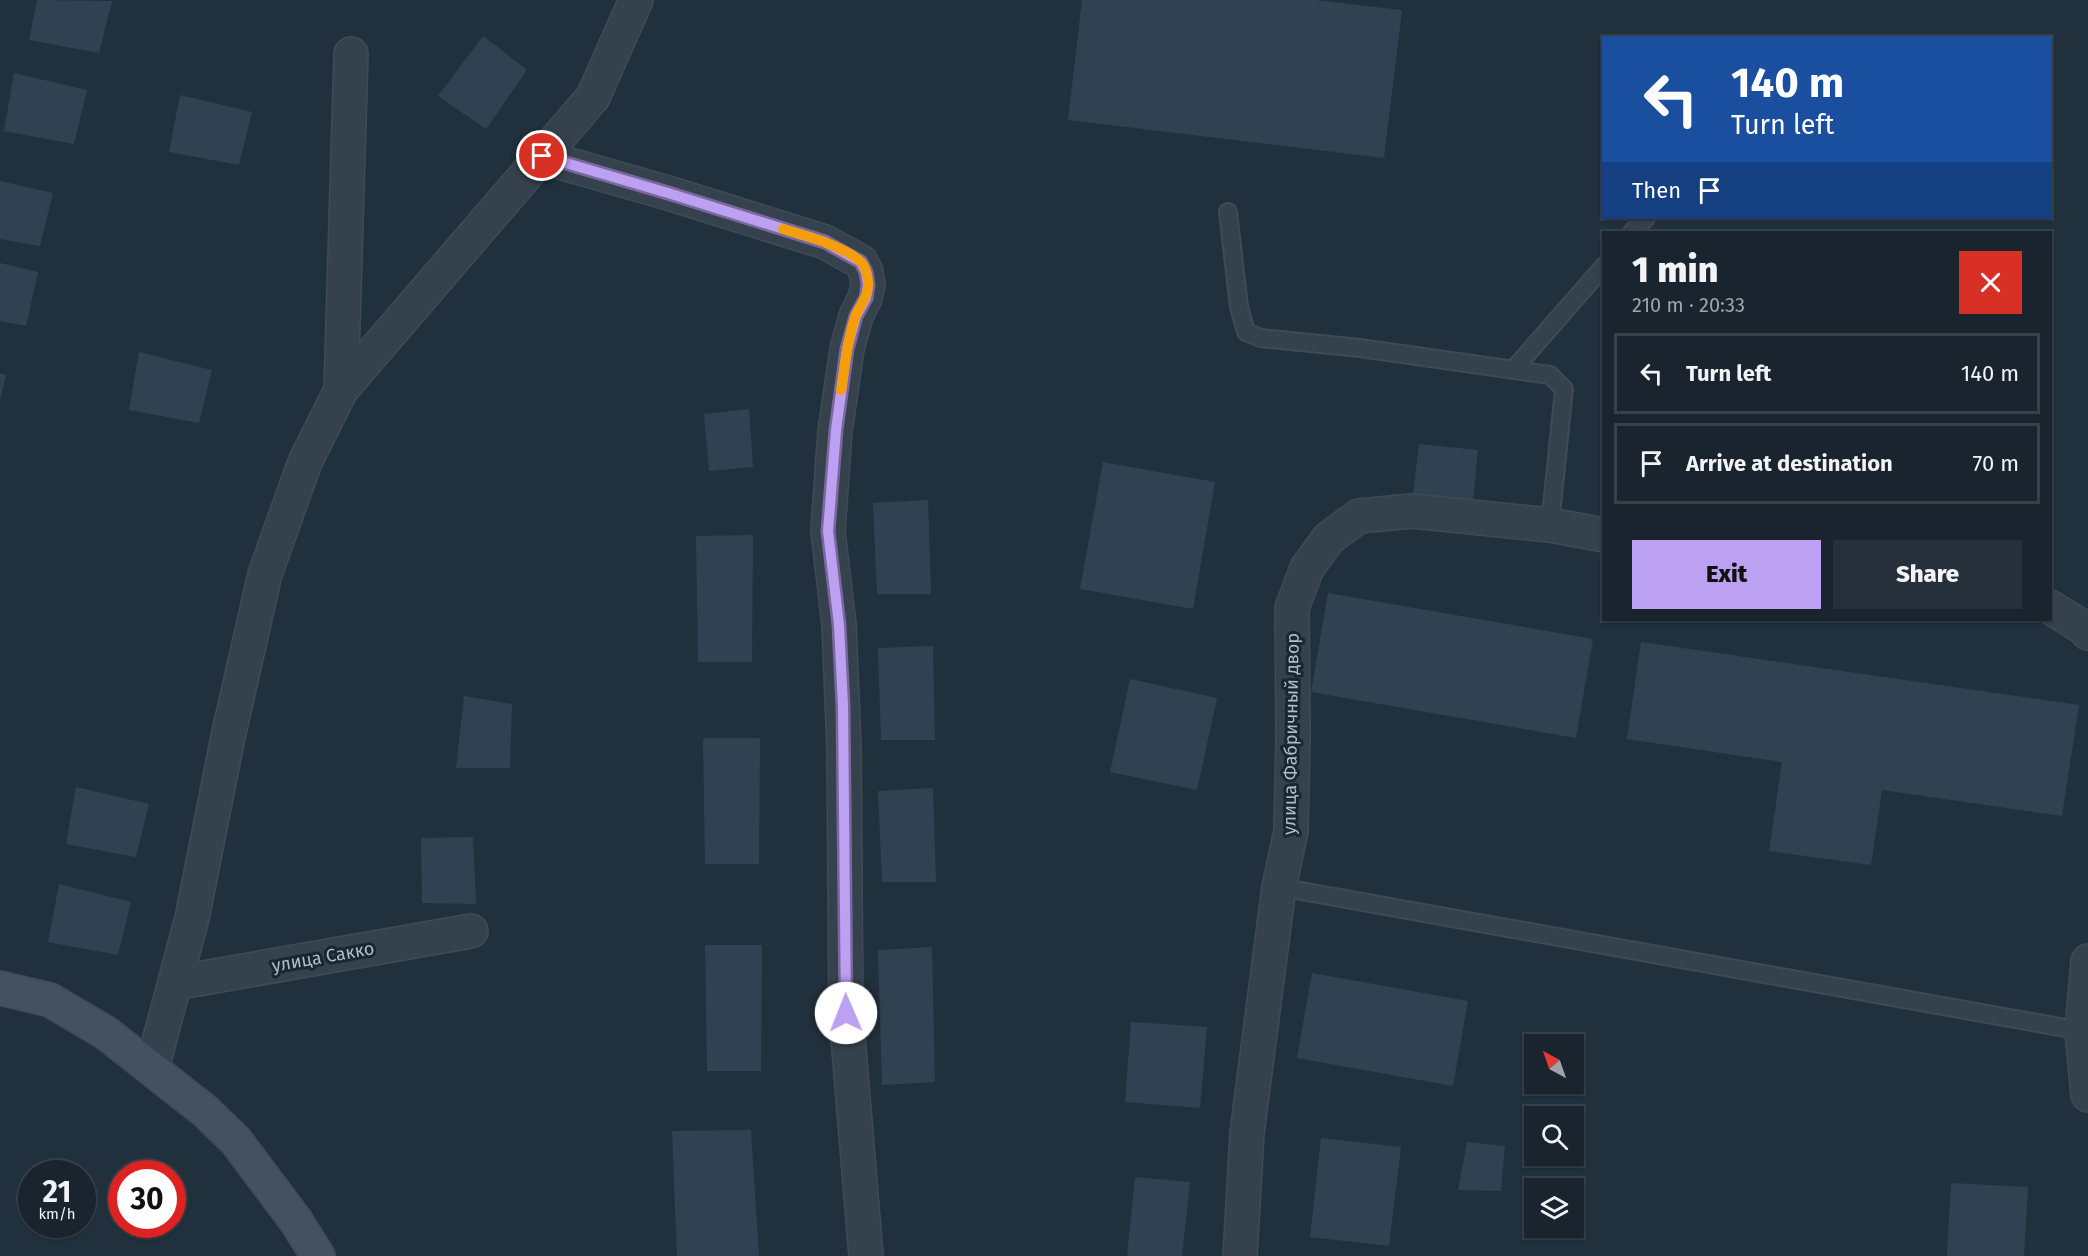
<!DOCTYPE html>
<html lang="en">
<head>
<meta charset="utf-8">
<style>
	body { margin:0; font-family:"Fira Sans",sans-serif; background:#26303a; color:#f1f3f6; height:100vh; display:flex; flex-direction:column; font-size:22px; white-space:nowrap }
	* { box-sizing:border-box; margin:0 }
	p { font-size:20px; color:#9fa4aa }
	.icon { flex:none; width:33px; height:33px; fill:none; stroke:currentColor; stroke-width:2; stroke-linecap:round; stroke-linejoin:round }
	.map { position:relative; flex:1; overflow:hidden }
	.side { position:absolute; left:1602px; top:231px; width:450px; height:390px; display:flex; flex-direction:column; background:#19242e; border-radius:0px; box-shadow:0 2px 4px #0004,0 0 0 2px #37414a }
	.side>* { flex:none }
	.guide { position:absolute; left:1602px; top:36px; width:450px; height:183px; border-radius:0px; box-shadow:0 2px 4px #0004,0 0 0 2px #37414a; background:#1a4fa0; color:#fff; overflow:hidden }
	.needle { width:39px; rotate:320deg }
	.fabs { position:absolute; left:1524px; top:1034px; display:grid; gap:12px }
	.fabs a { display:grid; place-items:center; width:60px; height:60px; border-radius:0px; background:#19242e; box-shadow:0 2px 4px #0004,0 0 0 2px #37414a; font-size:30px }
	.speed { position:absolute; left:18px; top:1160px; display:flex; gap:12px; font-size:30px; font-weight:700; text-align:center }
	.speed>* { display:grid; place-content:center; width:78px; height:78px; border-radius:50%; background:#19242e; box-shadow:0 2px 4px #0004,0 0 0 2px #37414a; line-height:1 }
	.speed small { font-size:15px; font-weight:400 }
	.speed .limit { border:9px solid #d22; background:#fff; color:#111 }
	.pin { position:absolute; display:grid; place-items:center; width:51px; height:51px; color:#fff; margin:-26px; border:3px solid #fff; border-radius:50%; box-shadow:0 2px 6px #0007 }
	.me { position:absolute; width:66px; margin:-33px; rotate:359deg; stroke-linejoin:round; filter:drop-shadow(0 0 4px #0008) }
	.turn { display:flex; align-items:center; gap:21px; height:126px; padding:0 30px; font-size:27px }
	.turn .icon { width:78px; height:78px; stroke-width:2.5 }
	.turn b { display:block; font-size:42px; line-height:51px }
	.then { display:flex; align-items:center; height:57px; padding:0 30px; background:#0003; gap:12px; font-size:22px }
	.round { display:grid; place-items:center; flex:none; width:63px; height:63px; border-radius:0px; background:#26303a }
	.headline { display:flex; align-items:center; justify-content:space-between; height:102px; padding:0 30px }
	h1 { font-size:36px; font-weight:800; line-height:45px }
	.action { display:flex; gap:12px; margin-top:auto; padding:12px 30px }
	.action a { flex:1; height:69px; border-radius:0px; background:#bca0f2; color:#111; font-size:24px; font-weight:800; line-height:69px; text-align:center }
	.action a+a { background:#26303a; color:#f1f3f6 }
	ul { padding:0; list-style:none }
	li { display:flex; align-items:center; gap:18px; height:81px; margin:0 12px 9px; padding:0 18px; border:3px solid #37414a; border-radius:0px }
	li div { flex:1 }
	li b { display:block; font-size:22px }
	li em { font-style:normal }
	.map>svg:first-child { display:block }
	.building { fill:#304252 }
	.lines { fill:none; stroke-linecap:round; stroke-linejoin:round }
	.lane-casing { stroke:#3e4b56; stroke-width:20 }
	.street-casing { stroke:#3e4b56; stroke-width:36 }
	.secondary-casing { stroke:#3e4b56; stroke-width:36 }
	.lane { stroke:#35424d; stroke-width:16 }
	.street { stroke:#35424d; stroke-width:33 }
	.secondary { stroke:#435161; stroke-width:33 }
	.route-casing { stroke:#7a689d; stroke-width:15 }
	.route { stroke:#bca0f2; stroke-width:10 }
	.slow { stroke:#f59e0b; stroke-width:10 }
	.labels { text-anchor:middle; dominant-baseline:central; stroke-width:6; stroke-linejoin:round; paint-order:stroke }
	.street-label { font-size:18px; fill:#b1bcc9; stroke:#1a2732 }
</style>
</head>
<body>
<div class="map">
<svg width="2088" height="1256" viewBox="0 0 2088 1256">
	<rect width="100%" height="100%" fill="#21303d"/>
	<path class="building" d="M37,0L112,1L99,53L29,40Z
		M1082,0H1315L1402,10L1384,158L1068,120Z
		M483,36L527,70L486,129L438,96Z
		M14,73L87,90L74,144L4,131Z
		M180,95L252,112L239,165L169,152Z
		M0,181L53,193L40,246L0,239Z
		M0,263L38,272L26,326L0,321Z
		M139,352L212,370L199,423L129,410Z
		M0,373L6,375L1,397H0Z
		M749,409L753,467L709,471L704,414Z
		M1419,444L1478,450L1472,510L1412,504Z
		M1103,462L1215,482L1193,609L1080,589Z
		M928,500L931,594H877L873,503Z
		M753,535L752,662H698L696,536Z
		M1328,593L1593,639L1576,738L1311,692Z
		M1641,642L2079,705L2062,816L1882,790L1871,865L1769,851L1782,762L1627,739Z
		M933,646L935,740H881L878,648Z
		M1130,679L1217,698L1197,790L1110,772Z
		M464,696L512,704L510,768H456Z
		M703,738H760L759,864H705Z
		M76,787L149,804L136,857L66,844Z
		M933,788L936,882H882L878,791Z
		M473,837L476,904L422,903L421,838Z
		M59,884L131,902L118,955L48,942Z
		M705,945H762L761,1071H707Z
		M932,947L935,1082L882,1085L878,950Z
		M1312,973L1468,1001L1453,1086L1297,1058Z
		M1131,1022L1207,1027L1200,1108L1125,1102Z
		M751,1130L759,1256H677L672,1131Z
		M1321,1138L1401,1147L1389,1246L1310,1237Z
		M1467,1142L1505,1146L1501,1191L1458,1190Z
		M1135,1177L1190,1182L1182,1256H1127Z
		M1951,1183L2028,1187L2024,1256H1947Z"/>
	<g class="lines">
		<defs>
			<path id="lane" d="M1228,212L1239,307L1246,332L1261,338L1360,348L1550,375L1564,389L1550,525
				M1632,232L1646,218
				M1513,370L1604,266
				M1279,887L2082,1031"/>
			<path id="street" d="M542,157L668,193L825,242L861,262L866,272L868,285L865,298L856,316L847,349L835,431L828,531L839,625L844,747L846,1013L866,1256
				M341,390L351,54
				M2050,607L2084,628L2088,633
				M2088,961L2082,1031L2088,1095
				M175,983L471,931
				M152,1068L192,918L228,737L265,574L305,462L341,390L593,97L636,0
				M1240,1256L1247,1133L1279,887L1291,831L1293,736L1292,608L1307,568L1329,538L1359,516L1412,511L1550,525L1604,535"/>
			<path id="secondary" d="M0,988L50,1000L106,1033L205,1111L236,1141L296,1221L318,1256"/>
		</defs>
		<use href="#lane" class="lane-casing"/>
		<use href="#street" class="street-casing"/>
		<use href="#secondary" class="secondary-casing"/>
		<use href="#lane" class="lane"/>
		<use href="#street" class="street"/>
		<use href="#secondary" class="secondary"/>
	</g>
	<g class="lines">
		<defs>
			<path id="route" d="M542,156L668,193L825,242L861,262L866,272L868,285L866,298L856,316L847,349L836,430L828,531L839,625L843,706L846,1013"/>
		</defs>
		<use href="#route" class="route-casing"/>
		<use href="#route" class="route"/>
		<path class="slow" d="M783,229C806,236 841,245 860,261C866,266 869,280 868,287C867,299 859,306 855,317C847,340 845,366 841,390"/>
	</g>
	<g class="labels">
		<g class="street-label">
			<text transform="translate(1291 734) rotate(-89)">улица Фабричный двор</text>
			<text transform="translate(323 957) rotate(-10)">улица Сакко</text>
		</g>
	</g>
</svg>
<div class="fabs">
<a><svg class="needle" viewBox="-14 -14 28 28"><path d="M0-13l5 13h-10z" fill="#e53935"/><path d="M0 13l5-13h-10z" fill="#9fa4aa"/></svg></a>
<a><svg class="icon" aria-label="search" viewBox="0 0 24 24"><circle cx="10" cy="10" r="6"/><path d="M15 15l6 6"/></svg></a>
<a><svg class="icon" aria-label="layers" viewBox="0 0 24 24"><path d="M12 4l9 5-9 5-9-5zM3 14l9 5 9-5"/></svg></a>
</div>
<div class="speed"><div>21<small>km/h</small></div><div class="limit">30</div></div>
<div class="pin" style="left:542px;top:156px;background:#d93025"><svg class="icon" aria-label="arrive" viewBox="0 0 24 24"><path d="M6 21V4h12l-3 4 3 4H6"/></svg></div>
<svg class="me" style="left:846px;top:1013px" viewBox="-20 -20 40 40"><circle r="19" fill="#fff"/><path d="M0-13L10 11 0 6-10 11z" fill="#bca0f2"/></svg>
<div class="guide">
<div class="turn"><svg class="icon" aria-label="left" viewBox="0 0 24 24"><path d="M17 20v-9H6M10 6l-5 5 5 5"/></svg><div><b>140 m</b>Turn left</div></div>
<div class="then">Then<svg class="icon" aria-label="arrive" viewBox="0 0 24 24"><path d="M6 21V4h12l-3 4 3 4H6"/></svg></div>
</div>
<section class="side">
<div class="headline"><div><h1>1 min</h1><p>210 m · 20:33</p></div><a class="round" style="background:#d93025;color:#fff"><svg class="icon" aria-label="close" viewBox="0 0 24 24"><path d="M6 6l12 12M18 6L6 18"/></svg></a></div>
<ul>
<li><svg class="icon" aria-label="left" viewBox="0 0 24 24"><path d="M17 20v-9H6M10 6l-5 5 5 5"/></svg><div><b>Turn left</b></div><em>140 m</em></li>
<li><svg class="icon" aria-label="arrive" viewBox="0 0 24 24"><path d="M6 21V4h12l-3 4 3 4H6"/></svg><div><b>Arrive at destination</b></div><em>70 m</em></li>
</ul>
<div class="action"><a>Exit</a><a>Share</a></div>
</section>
</div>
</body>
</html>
